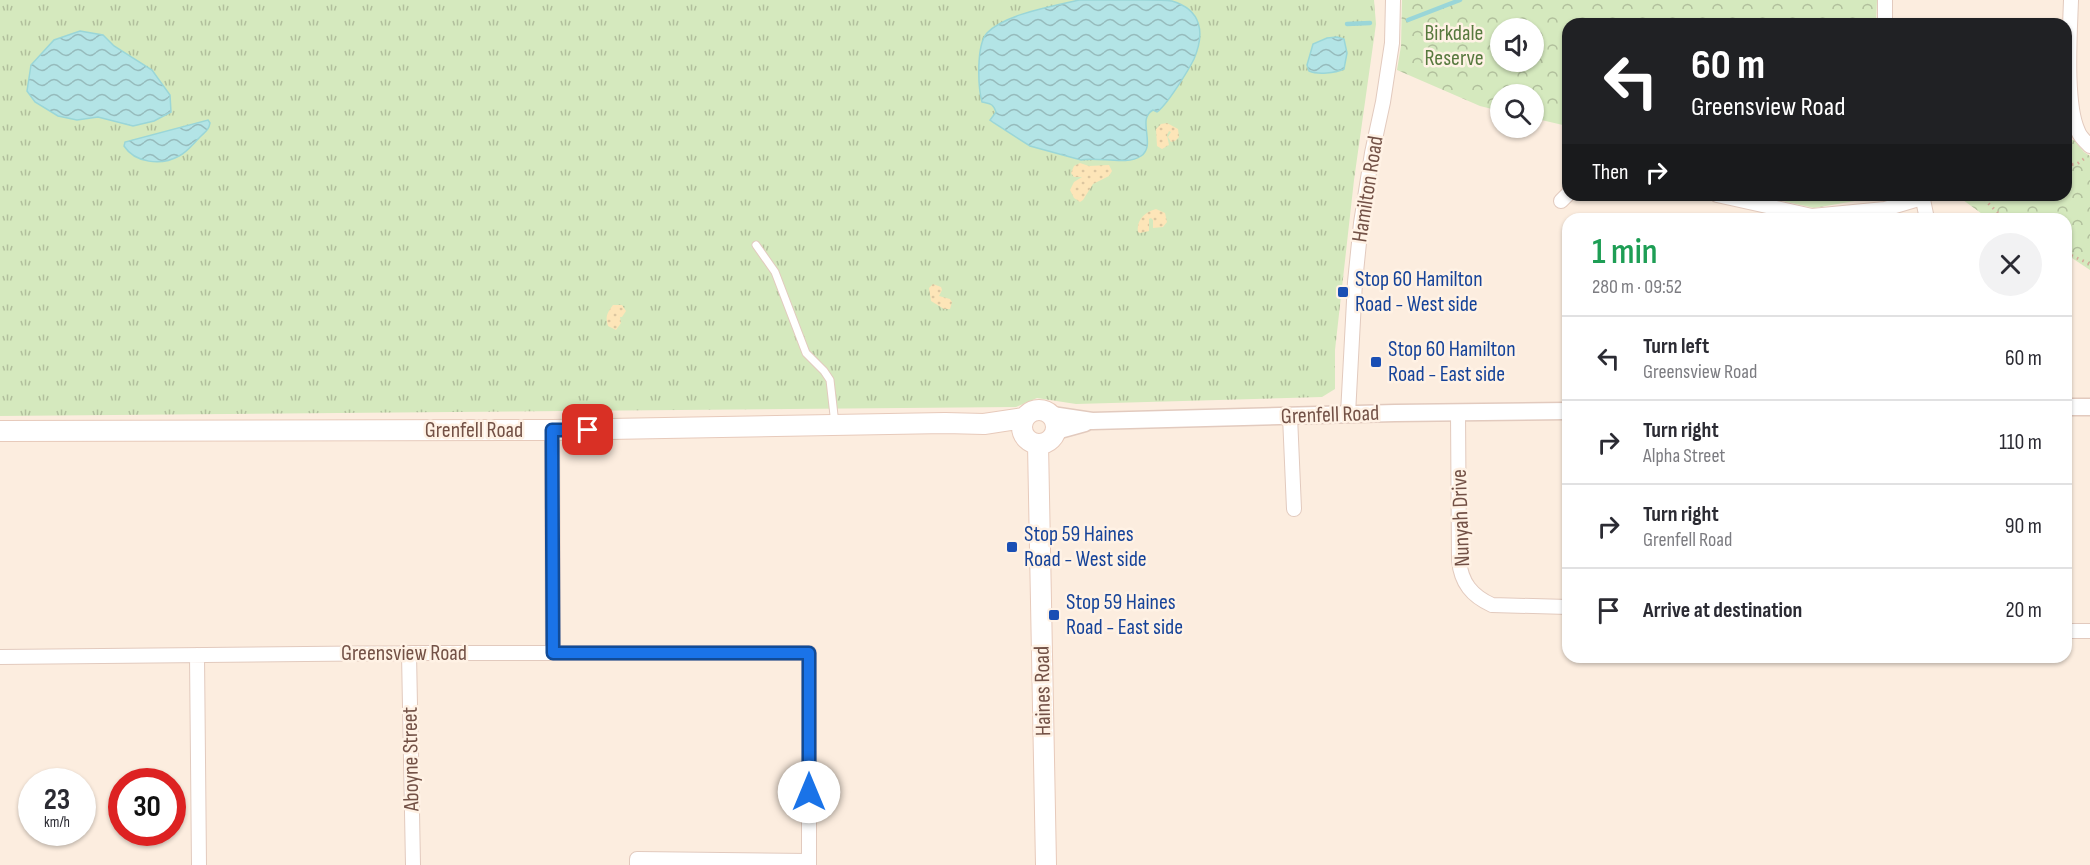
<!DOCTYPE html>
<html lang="en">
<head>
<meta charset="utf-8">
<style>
	body { margin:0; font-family:"Sofia Sans Condensed",sans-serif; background:#f2f2f3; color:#2b2b33; height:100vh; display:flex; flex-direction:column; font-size:22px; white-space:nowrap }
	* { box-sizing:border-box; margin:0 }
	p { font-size:20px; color:#7c7c81 }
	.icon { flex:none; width:33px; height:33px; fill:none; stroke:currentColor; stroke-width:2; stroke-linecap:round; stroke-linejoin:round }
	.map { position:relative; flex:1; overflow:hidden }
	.details { position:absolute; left:1562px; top:213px; width:510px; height:450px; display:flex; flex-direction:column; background:#fff; border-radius:18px; box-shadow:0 2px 4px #0004 }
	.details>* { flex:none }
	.guide { position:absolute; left:1562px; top:18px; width:510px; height:183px; border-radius:18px; box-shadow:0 2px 4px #0004; background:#202124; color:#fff; overflow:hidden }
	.tools { position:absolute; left:1490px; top:18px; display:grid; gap:12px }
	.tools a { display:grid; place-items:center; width:54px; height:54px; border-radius:50%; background:#fff; box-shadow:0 2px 4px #0004; font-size:30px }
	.speed { position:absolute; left:18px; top:768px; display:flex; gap:12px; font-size:30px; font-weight:700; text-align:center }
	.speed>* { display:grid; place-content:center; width:78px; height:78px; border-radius:50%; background:#fff; box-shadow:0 2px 4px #0004; line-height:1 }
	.speed small { font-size:15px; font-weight:400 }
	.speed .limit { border:9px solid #d22; background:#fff; color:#111 }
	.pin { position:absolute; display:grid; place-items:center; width:51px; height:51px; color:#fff; margin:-26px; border-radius:12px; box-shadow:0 3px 9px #0006 }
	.me { position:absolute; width:66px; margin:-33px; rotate:0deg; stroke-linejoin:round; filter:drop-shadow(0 0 4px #0008) }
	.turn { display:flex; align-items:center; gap:21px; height:126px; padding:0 30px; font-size:27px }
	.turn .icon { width:78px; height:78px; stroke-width:2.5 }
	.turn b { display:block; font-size:42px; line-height:51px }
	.then { display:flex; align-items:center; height:57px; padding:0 30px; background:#0003; gap:12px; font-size:22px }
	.round { display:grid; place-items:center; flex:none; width:63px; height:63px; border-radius:32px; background:#f2f2f3 }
	.summary { display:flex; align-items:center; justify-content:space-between; height:102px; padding:0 30px }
	h1 { font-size:36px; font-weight:600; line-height:45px; color:#1e9e55 }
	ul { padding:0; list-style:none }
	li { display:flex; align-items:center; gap:18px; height:84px; padding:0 30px; border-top:2px solid #e1e1e2 }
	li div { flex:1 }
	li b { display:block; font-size:22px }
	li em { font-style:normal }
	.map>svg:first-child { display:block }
	.grass { fill:url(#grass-tufts) }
	.sand { fill:url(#sand-dots) }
	.park { fill:url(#park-crowns); fill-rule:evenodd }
	.water { fill:url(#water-waves); stroke:#9ad6d8; stroke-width:1.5 }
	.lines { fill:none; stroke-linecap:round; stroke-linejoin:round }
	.stream { stroke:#9ad6d8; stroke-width:4.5 }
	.service-casing { stroke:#e2cabe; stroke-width:9 }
	.minor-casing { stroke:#e2cabe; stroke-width:16 }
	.tertiary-casing { stroke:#e2cabe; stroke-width:19 }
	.secondary-casing { stroke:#e7cabb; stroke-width:22 }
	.path { stroke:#d6aa9a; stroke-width:3; stroke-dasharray:1.5 4.5; stroke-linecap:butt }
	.service { stroke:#fff; stroke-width:7 }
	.minor { stroke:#fff; stroke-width:14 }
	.tertiary { stroke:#fff; stroke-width:16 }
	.secondary { stroke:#fff; stroke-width:20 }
	.route-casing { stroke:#114b97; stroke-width:15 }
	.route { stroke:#1a73e8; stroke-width:10 }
	.transit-dot { fill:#1a4fb4; stroke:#fff2e5; stroke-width:2 }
	.labels { text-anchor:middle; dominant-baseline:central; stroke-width:5; stroke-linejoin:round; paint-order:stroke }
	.park-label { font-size:22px; fill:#57793e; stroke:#fff2e5 }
	.street-label { font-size:22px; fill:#735146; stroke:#fff2e5 }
	.transit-label { font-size:22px; fill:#164399; stroke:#fff2e5; text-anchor:start }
</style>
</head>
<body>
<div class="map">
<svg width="2090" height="865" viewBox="0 0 2090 865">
	<defs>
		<pattern id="grass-tufts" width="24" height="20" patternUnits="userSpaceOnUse" patternTransform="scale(1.5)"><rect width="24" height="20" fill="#d5e9be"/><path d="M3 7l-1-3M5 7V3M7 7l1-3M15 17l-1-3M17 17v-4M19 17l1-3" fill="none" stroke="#b1bf9c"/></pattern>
		<pattern id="sand-dots" width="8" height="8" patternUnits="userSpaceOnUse" patternTransform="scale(1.5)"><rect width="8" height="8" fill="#fde5b8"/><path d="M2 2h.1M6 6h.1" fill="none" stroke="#dcc6a0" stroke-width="1.8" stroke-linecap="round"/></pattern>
		<pattern id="park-crowns" width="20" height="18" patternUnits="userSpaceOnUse" patternTransform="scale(1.5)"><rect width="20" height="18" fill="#d5e9be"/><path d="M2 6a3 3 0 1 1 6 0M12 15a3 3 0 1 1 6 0" fill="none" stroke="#b1bf9c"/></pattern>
		<pattern id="water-waves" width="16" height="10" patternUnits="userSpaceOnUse" patternTransform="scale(1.5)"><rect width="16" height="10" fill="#b3e4e6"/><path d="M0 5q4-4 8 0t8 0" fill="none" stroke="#96bbbc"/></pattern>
	</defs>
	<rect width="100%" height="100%" fill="#fceddf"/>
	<path class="grass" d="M0,0H1374L1376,24L1354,180L1335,350V389L1322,397L1076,404L1037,398L1016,407L0,416Z"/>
	<path class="sand" d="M1167,123L1178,129L1179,137L1175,141L1171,142L1168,137L1171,132L1169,131L1167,135L1169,145L1162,149L1157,146L1156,129L1161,124Z
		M1080,163L1089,166L1109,165L1112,171L1109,176L1093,184L1083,200L1080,202L1074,198L1070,190L1074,182L1082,177H1074L1071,173L1074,166Z
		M1156,209L1165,213L1167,222L1163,227L1153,228V220L1151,218L1149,219V231L1140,233L1138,232C1136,220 1145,212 1156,209Z
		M933,284L941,287L942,290L939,296L950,299L952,302L950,309H944L931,301L929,288Z
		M613,305H622L626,311L622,317H620L621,323L616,330L608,326C605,317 607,313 613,305Z"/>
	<path class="park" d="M1402,0H1877L1876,24H1568L1567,126L1533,118V94H1500V111L1480,106L1397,70L1401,46ZM1500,28H1533V62H1500Z
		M2066,140H2074L2084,152L2090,156V270L2072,258L2066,256V219H1989L1963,200L1932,198L1931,195H2066Z
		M1756,195H1890L1814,208Z"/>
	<path class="water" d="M1079,0C1101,0 1122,0 1144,0C1152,0 1164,0 1172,1C1202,10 1205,33 1194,59C1188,71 1167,105 1157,112L1153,110C1136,119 1157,145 1141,156C1127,166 1097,156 1081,160L1030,146L994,123L990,120L996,112C993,103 990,104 982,102C978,87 976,45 987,33C1005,14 1054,6 1079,0Z
		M80,31L103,35L114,46L152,70L170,95L171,112L154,121L133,126L98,117L77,120L58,116L35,102L27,91L31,65L54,40Z
		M1337,37L1344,39L1347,53L1344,69C1335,73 1318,75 1309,71L1307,65L1313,44L1327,38Z
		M208,120L210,123C209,130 205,132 200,137C193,144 187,152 179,156C161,166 135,163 124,146L125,142Z"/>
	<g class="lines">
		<path class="stream" d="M1408,20L1460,0
			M1347,24L1370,23"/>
		<defs>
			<path id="service" d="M756,245L775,272L806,353L824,371L830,380L835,424"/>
			<path id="minor" d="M2071,0C2070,32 2065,104 2078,131C2080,137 2086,142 2090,146
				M1885,24V0
				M1717,195L1812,216L1885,209L1922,198
				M1922,195L1927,219
				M1561,201L1568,194
				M1458,412L1459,560C1461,583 1472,596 1492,605L1568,607
				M1348,414L1355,282L1361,223L1372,153L1383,102L1392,43L1393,0
				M1290,416L1294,509
				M552,430L553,653
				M2066,631H2090
				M409,653L413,865
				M197,655L199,865
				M0,657L409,653H809V865
				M637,865V859L809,861"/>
			<path id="tertiary" d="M2066,407H2090
				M1052,415L1092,421L1395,413L1568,411
				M1056,431L1085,423"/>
			<path id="secondary" d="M1022 427a17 17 0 1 1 34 0a17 17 0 1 1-34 0Z
				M0,431L552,430L945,423L984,424L1024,418
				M1038,444L1046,865"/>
		</defs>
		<use href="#service" class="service-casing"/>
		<use href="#minor" class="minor-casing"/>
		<use href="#tertiary" class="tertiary-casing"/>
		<use href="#secondary" class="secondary-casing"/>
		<path class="path" d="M2066,165L2077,164L2085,158
			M1980,195L2004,219
			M2066,253L2090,264"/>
		<use href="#service" class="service"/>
		<use href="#minor" class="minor"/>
		<use href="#tertiary" class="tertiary"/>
		<use href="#secondary" class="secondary"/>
	</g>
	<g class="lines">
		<defs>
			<path id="route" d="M588,430H552L553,653H809V792"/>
		</defs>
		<use href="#route" class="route-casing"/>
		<use href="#route" class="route"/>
	</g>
	<g class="transit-dot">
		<rect x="1337" y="286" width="12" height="12" rx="3"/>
		<rect x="1370" y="356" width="12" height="12" rx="3"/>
		<rect x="1006" y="541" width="12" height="12" rx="3"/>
		<rect x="1048" y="609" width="12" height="12" rx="3"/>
	</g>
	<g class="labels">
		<g class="park-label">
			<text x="1454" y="33">Birkdale<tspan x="1454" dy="25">Reserve</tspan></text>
		</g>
		<g class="street-label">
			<text transform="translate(1368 189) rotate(-81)">Hamilton Road</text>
			<text transform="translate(1330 415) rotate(-2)">Grenfell Road</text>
			<text x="474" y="430">Grenfell Road</text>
			<text transform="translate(1461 518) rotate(-92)">Nunyah Drive</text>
			<text x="404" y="653">Greensview Road</text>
			<text transform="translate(1043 691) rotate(-91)">Haines Road</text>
			<text transform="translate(411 759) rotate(-91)">Aboyne Street</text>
		</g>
		<g class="transit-label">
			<text x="1355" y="279">Stop 60 Hamilton<tspan x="1355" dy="25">Road - West side</tspan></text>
			<text x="1388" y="349">Stop 60 Hamilton<tspan x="1388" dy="25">Road - East side</tspan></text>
			<text x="1024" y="534">Stop 59 Haines<tspan x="1024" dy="25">Road - West side</tspan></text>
			<text x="1066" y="602">Stop 59 Haines<tspan x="1066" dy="25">Road - East side</tspan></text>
		</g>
	</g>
</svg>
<div class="tools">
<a><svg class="icon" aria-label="sound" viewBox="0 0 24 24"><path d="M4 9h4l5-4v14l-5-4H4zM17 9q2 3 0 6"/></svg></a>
<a><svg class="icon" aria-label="search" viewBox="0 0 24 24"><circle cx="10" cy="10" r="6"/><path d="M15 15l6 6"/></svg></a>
</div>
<div class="speed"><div>23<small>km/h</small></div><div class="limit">30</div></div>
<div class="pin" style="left:588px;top:430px;background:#d93025"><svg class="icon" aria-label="arrive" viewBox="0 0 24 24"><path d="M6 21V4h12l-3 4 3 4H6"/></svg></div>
<svg class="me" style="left:809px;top:792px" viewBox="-20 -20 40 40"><circle r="19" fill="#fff"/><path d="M0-13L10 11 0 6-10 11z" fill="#1a73e8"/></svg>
<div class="guide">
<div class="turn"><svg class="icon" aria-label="left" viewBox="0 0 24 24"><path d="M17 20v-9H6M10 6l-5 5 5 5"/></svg><div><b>60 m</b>Greensview Road</div></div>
<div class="then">Then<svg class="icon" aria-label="right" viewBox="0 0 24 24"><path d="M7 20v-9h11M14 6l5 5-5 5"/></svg></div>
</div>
<section class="details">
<div class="summary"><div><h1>1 min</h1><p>280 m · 09:52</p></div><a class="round"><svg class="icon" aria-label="close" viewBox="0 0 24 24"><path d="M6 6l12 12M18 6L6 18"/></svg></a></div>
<ul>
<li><svg class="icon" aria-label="left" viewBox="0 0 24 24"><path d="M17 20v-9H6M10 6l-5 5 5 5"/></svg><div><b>Turn left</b><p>Greensview Road</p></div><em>60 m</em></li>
<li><svg class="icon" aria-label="right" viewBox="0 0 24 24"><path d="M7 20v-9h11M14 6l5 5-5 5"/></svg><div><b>Turn right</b><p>Alpha Street</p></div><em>110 m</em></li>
<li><svg class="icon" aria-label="right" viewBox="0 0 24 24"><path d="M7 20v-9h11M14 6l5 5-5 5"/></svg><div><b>Turn right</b><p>Grenfell Road</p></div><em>90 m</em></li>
<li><svg class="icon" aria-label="arrive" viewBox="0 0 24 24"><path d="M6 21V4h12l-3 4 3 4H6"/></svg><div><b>Arrive at destination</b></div><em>20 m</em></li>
</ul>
</section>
</div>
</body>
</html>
